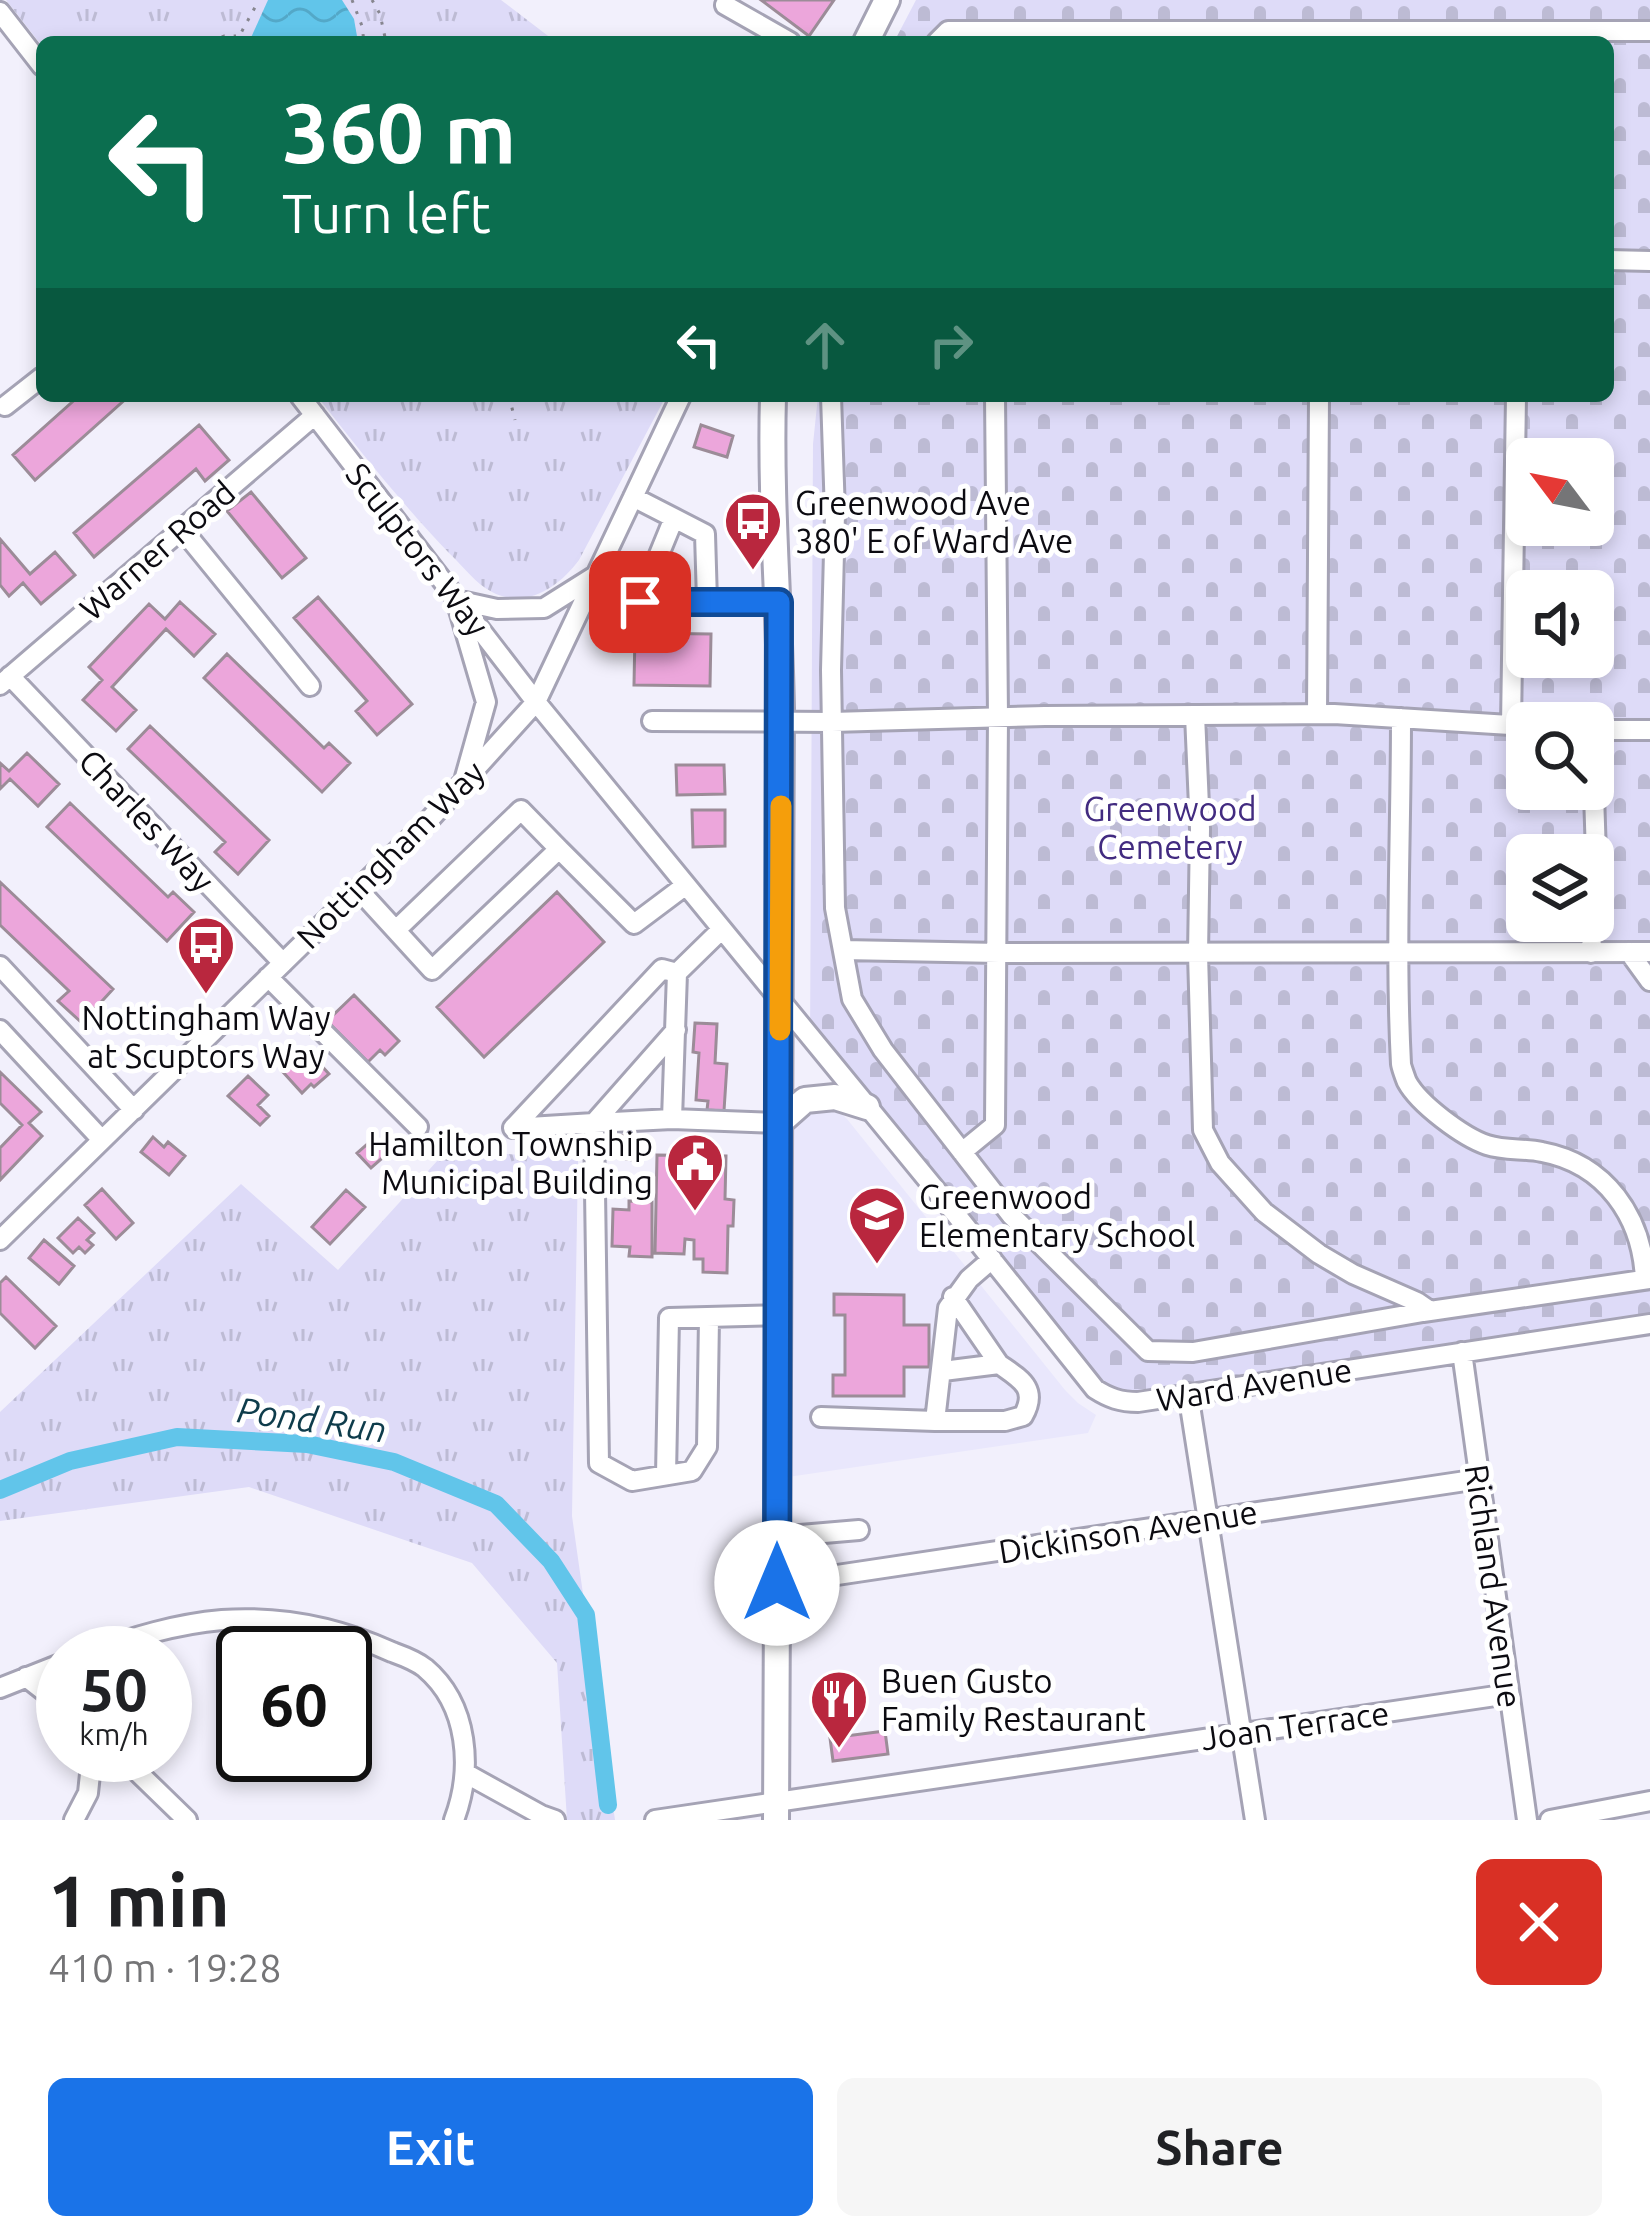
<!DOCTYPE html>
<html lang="en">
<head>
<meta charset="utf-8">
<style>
	body { margin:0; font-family:Ubuntu,sans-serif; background:#f6f6f6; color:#202124; height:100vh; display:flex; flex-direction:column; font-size:45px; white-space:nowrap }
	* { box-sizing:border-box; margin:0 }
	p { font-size:39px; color:#757577 }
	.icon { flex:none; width:66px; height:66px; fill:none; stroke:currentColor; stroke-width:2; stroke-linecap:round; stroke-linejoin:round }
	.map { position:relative; height:1820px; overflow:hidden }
	.panel { display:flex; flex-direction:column; background:#fff; flex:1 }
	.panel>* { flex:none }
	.banner { position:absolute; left:36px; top:36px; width:1578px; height:366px; border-radius:18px; box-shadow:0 6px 18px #0003; background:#0b6e4f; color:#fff; overflow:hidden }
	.needle { width:78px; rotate:302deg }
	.controls { position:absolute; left:1506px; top:438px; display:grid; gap:24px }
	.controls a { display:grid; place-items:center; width:108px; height:108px; border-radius:18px; background:#fff; box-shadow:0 6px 18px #0003; font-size:60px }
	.speed { position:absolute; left:36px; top:1626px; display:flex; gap:24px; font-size:60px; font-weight:700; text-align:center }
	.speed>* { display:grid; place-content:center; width:156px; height:156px; border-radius:50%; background:#fff; box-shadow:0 6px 18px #0003; line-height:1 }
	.speed small { font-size:30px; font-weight:400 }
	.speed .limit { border:6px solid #111; border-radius:18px; background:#fff; color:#111 }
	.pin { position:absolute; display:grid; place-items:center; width:102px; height:102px; color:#fff; margin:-51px; border-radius:24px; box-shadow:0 6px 18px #0006 }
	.me { position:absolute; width:132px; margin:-66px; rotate:0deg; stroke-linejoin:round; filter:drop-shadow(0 0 9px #0008) }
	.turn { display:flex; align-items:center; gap:42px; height:252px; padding:0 48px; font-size:54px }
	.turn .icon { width:156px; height:156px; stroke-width:2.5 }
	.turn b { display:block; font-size:84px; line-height:102px }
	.lanes { display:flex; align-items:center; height:114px; padding:0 48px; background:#0003; justify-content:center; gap:60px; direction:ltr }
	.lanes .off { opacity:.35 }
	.round { display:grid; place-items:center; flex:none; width:126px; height:126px; border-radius:18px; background:#f6f6f6 }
	.overview { display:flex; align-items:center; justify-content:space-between; height:204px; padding:0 48px }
	h1 { font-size:72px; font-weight:600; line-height:90px }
	.primary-button { display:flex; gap:24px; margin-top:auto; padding:24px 48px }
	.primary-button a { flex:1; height:138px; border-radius:18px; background:#1a73e8; color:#fff; font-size:48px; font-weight:600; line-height:138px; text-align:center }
	.primary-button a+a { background:#f6f6f6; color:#202124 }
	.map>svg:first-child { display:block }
	.built { fill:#e9e7fc }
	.grass { fill:url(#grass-tufts) }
	.cemetery { fill:url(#cemetery-stones); fill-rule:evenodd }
	.water { fill:url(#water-waves) }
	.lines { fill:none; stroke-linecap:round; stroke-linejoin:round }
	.canal { stroke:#61c5ea; stroke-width:18 }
	.building { fill:#eca6db; stroke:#9c8c98; stroke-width:3 }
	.minor-casing { stroke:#a5a3b5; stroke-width:24 }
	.major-casing { stroke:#a5a3b5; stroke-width:30 }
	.path { stroke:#87868f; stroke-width:3; stroke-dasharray:3 9; stroke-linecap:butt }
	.minor { stroke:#fff; stroke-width:18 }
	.major { stroke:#fff; stroke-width:24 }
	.route-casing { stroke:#114b97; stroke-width:30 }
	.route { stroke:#1a73e8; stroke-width:21 }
	.slow { stroke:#f59e0b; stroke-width:21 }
	.labels { text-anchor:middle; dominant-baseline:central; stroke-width:10; stroke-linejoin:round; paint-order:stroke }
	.poi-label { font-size:33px; fill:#0c0b11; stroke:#fff; text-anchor:start }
	.street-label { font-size:33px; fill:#0c0b11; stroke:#fff }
	.park-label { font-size:33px; fill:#422b80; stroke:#fff }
	.water-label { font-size:36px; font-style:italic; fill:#0e3c4b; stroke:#fff }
</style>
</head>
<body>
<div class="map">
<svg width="1650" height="1820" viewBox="0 0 1650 1820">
	<defs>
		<pattern id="grass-tufts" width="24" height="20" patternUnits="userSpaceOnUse" patternTransform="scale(3)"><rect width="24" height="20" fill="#dedbf8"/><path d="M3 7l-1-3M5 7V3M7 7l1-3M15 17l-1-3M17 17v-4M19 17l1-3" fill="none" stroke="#bdbbd4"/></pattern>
		<pattern id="cemetery-stones" width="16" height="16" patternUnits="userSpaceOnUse" patternTransform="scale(3)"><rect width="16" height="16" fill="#dedbf8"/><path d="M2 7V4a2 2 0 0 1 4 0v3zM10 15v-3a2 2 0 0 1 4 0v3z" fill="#bdbbd4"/></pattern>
		<pattern id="water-waves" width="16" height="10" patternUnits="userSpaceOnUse" patternTransform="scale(3)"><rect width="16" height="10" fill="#61c5ea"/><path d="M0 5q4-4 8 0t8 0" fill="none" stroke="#53a8c8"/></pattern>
	</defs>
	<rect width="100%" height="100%" fill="#f2f0fc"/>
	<path class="built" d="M809,1106L837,1109L847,1119L1065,1390L1078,1403L1096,1415L1088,1433L788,1477L791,1141L794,1126Z"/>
	<path class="grass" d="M6,0H501L556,42H42V46Z
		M317,396H666L579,560C559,587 526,610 492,592C476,584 463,566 450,554C402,504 360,451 317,396Z
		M448,1149L578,1160L572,1516L615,1820H567L557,1663L472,1563L249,1487L0,1521V1412L241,1184L338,1270Z"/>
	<path class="cemetery" d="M916,0H1650V1323L1098,1401L810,1047L813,444L818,396H1608V42H894ZM1527,459H1593V525H1527ZM1527,591H1593V657H1527ZM1527,723H1593V789H1527ZM1527,855H1593V921H1527Z"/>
	<path class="water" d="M268,0H342L354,19L358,42H249Z"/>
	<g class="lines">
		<path class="canal" d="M0,1490L70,1461L177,1437L307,1444L394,1462L496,1504L551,1561L586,1615L608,1805"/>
	</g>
	<path class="building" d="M761,0H834L809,36Z
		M79,396H129L35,480L13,455Z
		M199,425L229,460L205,481L196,469L94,557L74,533Z
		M701,425L733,436L727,457L694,447Z
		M251,492L306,558L282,578L227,511Z
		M0,539L30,574L55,552L75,575L41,604L23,583L9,596L0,585Z
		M318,597L412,704L377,735L356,711L367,701L294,618Z
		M180,602L215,634L194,656L166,629L112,687L136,710L116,731L83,700L102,680L89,667L149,604L165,619Z
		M635,633L711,634L710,686L634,685Z
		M227,654L324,748L329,743L350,763L322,792L204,678Z
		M150,726L269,840L238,874L215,852L225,842L128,749Z
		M27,753L59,784L38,806L10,779L0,789V763L9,771Z
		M676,765H724L725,794L677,795Z
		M70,803L168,897L173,892L194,912L167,941L47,827Z
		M692,810H725V846L693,847Z
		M0,882L113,989L82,1023L58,1001L69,991L0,925Z
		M557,892L604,942L484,1057L437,1007Z
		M354,995L399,1041L385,1055L380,1050L368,1062L327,1021Z
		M695,1023L717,1024L715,1063L727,1064L724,1111L707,1110L708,1101L696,1100L699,1053L693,1052Z
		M307,1050L329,1074L314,1087L311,1084L302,1093L283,1072Z
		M0,1072L41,1112L29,1123L42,1136L0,1180V1148L22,1125L0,1103Z
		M248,1076L268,1095L258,1105L269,1116L260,1125L228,1096Z
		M619,1135L641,1138L638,1161L616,1157Z
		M153,1137L164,1147L168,1142L185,1156L169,1175L141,1152Z
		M373,1139L387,1154L371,1168L357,1153Z
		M657,1155L726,1156L725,1199L734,1200L733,1226H728L727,1273L703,1272V1259H694V1240L685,1239L684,1254L655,1253Z
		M102,1189L133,1223L116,1239L85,1205Z
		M346,1190L365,1207L330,1244L312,1227Z
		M629,1201L652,1202V1257L629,1256L630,1247L612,1246L613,1209L629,1210Z
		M78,1218L94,1233L87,1240L93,1245L85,1253L79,1247L73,1253L58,1238Z
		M44,1240L74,1266L59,1284L29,1258Z
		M6,1277L56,1326L35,1348L0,1313V1283Z
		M834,1294L904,1295V1325H929V1367H904V1396H833V1375H845V1315H834Z
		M885,1731L888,1754L833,1761L830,1738Z"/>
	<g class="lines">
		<defs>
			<path id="minor" d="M725,5L790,42
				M0,12L42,66
				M937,42L948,31H1650
				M1608,260L1650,261
				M300,396L536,702L958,1217L1095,1389C1109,1398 1120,1402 1138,1402L1650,1324
				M831,396L835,513L831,670L835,908L852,999L883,1050L1011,1215L1148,1351L1193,1352L1423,1312L1650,1279
				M5,406L42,377
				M633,497L674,518L640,601H779
				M674,518L705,534L707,601
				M182,529L310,686
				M10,676L283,963
				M0,685L315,415
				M1317,714L1319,396
				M1195,715L1200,829L1198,954L1203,1130L1220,1163L1264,1212L1319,1254L1353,1274L1417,1302L1430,1311
				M1401,718C1401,834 1395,949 1401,1064C1401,1066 1406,1080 1407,1082C1419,1104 1463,1137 1487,1145C1505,1151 1524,1148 1542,1152C1606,1164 1642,1217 1645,1279
				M652,721L832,722L1045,716L1334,714L1527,726
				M1511,725L1516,396
				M1593,730H1650
				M465,777L486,702L456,600L497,609L544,608L598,574
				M358,889L432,970L559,849L634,924L686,885
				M396,930L521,810L559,849
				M843,950L999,953L1650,952
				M1629,952L1650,981
				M1591,953L1596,855L1593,763
				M0,966L134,1110
				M268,977L418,1127
				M0,1030L102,1140
				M676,1030L594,1123L513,1128L662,969L677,973
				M672,1119L677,973L721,930
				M962,1152L995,1125L998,717L995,396
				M0,1240L430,819L536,702L681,396
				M709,1318L707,1447L692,1471L632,1481L599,1463L594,1123L672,1119L779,1123
				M1462,1352L1527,1820
				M943,1371L999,1364L953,1297
				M1188,1393L1255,1820
				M821,1417L935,1421L948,1308L969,1279L992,1259
				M935,1421H1005L1023,1416C1039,1388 1020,1379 999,1364
				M666,1475L669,1318L778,1315
				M777,1537L859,1530
				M777,1584L1479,1479
				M89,1653C133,1637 176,1624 222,1620C280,1616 339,1628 392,1652C403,1656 415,1660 425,1668C469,1705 473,1770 454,1820
				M26,1677L63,1706
				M0,1688L63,1663
				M120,1755L187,1820
				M465,1773L541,1815L555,1820
				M74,1820L88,1793L92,1755
				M655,1820L1509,1694
				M1550,1820L1650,1801"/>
			<path id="major" d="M866,42L887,0
				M773,396C770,500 779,604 781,708L776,1820
				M779,1123L805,1100L835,1097L867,1107"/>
		</defs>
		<use href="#minor" class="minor-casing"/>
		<use href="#major" class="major-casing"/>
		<path class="path" d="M352,0L362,26L364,42
			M372,0L380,14L386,42
			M211,42L224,36H236
			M236,42L259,0
			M509,396L515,420"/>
		<use href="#minor" class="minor"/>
		<use href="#major" class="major"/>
	</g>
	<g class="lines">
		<defs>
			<path id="route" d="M640,602H779L777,1583"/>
		</defs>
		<use href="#route" class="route-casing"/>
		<use href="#route" class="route"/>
		<path class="slow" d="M780,1030L781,806"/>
	</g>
	<defs>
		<symbol id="bus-pin" viewBox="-11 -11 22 30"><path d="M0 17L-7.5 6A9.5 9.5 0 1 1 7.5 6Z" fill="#b9273e" stroke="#fff"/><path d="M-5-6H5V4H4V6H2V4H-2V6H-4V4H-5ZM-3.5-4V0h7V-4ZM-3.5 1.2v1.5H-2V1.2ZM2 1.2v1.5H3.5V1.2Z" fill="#fff"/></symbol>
		<symbol id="civic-pin" viewBox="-11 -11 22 30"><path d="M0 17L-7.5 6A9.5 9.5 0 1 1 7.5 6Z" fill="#b9273e" stroke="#fff"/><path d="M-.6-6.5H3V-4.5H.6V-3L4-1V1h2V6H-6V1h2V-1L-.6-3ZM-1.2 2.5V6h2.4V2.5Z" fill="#fff"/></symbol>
		<symbol id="school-pin" viewBox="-11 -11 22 30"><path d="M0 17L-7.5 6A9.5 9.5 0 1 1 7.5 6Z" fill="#b9273e" stroke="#fff"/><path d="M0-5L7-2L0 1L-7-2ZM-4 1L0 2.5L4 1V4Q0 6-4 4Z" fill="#fff"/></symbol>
		<symbol id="restaurant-pin" viewBox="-11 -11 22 30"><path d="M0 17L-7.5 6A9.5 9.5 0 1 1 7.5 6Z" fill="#b9273e" stroke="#fff"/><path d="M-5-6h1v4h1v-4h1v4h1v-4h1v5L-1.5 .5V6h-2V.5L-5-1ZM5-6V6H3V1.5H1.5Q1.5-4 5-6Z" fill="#fff"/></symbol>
	</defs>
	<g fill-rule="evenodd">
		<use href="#bus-pin" x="720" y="488" width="66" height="90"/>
		<use href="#bus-pin" x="173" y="912" width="66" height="90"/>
		<use href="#civic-pin" x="662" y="1129" width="66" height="90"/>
		<use href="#school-pin" x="844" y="1182" width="66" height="90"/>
		<use href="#restaurant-pin" x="806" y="1666" width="66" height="90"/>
	</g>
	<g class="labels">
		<g class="poi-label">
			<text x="795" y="502">Greenwood Ave<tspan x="795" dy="38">380' E of Ward Ave</tspan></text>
			<text x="206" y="1017" text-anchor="middle">Nottingham Way<tspan x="206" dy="38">at Scuptors Way</tspan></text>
			<text x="653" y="1143" text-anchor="end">Hamilton Township<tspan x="653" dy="38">Municipal Building</tspan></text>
			<text x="919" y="1196">Greenwood<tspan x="919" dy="38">Elementary School</tspan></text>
			<text x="881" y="1680">Buen Gusto<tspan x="881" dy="38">Family Restaurant</tspan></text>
		</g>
		<g class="street-label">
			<text transform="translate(418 549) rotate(52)">Sculptors Way</text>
			<text transform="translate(157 550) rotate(-41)">Warner Road</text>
			<text transform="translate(147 820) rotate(47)">Charles Way</text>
			<text transform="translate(390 854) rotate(-45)">Nottingham Way</text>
			<text transform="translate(1254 1384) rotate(-9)">Ward Avenue</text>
			<text transform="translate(1128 1531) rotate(-9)">Dickinson Avenue</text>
			<text transform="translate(1494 1586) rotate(82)">Richland Avenue</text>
			<text transform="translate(1295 1725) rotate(-8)">Joan Terrace</text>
		</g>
		<g class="park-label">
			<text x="1170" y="808">Greenwood<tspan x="1170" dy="38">Cemetery</tspan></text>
		</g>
		<g class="water-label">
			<text transform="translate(312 1419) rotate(8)">Pond Run</text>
		</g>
	</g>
</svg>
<div class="controls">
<a><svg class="needle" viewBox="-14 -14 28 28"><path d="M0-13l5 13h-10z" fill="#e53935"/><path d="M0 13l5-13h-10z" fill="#757577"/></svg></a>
<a><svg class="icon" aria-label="sound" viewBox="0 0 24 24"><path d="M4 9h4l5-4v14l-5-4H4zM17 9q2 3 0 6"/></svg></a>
<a><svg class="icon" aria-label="search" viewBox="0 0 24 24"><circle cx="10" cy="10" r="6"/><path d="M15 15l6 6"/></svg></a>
<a><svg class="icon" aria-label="layers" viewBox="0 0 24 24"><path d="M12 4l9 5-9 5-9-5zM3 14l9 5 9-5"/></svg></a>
</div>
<div class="speed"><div>50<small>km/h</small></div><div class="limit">60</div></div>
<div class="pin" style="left:640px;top:602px;background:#d93025"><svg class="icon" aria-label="arrive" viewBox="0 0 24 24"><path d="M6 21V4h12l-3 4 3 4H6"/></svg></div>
<svg class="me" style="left:777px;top:1583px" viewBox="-20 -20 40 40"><circle r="19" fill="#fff"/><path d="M0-13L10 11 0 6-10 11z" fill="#1a73e8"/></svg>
<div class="banner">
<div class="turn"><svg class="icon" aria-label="left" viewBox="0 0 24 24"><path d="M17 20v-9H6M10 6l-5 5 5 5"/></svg><div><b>360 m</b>Turn left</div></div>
<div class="lanes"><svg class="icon" aria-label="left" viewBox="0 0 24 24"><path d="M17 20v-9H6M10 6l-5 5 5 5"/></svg><svg class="icon off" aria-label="ahead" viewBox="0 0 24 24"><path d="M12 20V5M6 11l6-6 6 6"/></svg><svg class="icon off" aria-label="right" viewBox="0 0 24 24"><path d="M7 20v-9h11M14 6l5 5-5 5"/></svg></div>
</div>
</div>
<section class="panel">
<div class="overview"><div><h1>1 min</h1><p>410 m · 19:28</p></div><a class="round" style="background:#d93025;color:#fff"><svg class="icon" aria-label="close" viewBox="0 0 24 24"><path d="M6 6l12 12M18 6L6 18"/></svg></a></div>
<div class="primary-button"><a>Exit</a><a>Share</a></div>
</section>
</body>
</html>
